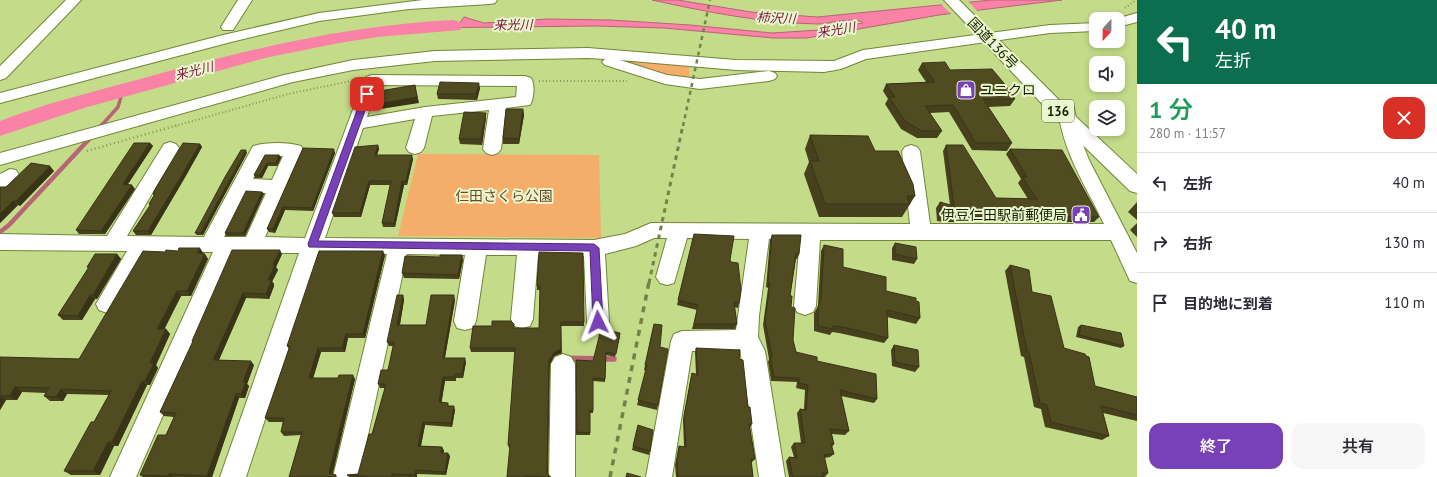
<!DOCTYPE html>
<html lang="ja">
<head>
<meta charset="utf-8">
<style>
	body { margin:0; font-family:"PT Sans","Noto Sans JP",sans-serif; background:#f7f7f7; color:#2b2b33; height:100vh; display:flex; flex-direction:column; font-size:15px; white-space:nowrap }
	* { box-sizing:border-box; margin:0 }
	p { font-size:13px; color:#7c7c81 }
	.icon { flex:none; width:22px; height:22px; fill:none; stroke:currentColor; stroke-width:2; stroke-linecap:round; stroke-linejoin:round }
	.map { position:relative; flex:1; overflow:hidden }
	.side { display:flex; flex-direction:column; background:#fff; width:300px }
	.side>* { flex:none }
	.banner { background:#0b6e4f; color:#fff; overflow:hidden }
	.needle { width:26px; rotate:202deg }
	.tools { position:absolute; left:1089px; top:12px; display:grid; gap:8px }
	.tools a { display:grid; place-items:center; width:36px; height:36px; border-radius:8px; background:#fff; box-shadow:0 2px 6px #0003; font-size:20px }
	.pin { position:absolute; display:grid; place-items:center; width:34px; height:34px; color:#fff; margin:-17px; border-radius:8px; box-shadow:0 2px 6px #0006 }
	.me { position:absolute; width:44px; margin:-22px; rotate:357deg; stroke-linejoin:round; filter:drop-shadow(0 0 3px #0008) }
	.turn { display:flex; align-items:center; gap:14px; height:84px; padding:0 12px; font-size:18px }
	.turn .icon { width:52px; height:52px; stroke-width:2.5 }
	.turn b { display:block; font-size:28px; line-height:34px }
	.round { display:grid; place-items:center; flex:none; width:42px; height:42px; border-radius:12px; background:#f7f7f7 }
	.headline { display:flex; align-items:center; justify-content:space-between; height:68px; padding:0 12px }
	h1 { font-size:24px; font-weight:600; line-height:30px; color:#1e9e55 }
	.primary-button { display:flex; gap:8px; margin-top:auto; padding:8px 12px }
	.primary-button a { flex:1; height:46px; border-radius:12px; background:#7841b8; color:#fff; font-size:16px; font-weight:600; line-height:46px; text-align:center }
	.primary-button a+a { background:#f7f7f7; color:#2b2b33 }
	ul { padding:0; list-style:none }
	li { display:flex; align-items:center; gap:12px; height:60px; padding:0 12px; border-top:1px solid #e1e1e2 }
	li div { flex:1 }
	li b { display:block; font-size:15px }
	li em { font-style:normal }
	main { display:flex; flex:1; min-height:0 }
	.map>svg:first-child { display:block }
	.green { fill:#f5ad6c }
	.water { fill:#fa82a7; stroke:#b66575 }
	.pier { fill:#c4db89 }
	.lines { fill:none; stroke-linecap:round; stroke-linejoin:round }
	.stream-far2 { stroke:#b66575; stroke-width:3.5 }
	.stream-far1 { stroke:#b66575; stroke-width:4.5 }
	.stream { stroke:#b66575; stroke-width:5.5 }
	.river { fill:#fa82a7; fill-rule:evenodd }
	.minor-casing { stroke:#728636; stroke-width:2 }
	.highway-casing { stroke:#728636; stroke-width:2 }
	.path-far1 { stroke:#859657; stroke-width:2; stroke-dasharray:1 2.5; stroke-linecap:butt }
	.path { stroke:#859657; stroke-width:2.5; stroke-dasharray:1 3; stroke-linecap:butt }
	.minor { fill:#fff; fill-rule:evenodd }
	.highway { fill:#fff; fill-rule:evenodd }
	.rail-far2 { stroke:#728248; stroke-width:2.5; stroke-dasharray:4 4; stroke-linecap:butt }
	.rail-far1 { stroke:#728248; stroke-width:3; stroke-dasharray:4.5 4.5; stroke-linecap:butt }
	.rail { stroke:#728248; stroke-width:3.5; stroke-dasharray:6 6; stroke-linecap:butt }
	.wall { fill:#46401d }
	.shaded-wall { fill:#393418 }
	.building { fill:#514b22; stroke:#393418 }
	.route { fill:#7841b8; stroke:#4e2a78 }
	.labels { text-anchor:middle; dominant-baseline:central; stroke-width:4; stroke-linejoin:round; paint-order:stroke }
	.far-water-label { font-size:13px; font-style:italic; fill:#831945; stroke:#eaf7ce }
	.shield { fill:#eaf7ce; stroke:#58613e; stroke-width:1 }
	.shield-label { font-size:13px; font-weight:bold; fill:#192101 }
	.street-label { font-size:14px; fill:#192101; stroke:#eaf7ce }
	.poi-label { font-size:14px; fill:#192101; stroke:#eaf7ce; text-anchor:start }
	.park-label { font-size:14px; fill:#6f4926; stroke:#eaf7ce }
</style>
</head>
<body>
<main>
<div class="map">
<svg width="1137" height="477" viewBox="0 0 1137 477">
	<rect width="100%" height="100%" fill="#c4db89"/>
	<path class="green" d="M599,55L689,64V78L670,75Z
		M418,154L599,155L601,238L398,236Z"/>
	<path class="water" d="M652,0H678L751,12L817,17L991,0H1062L939,15L807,38H773L664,28L595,26L418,28L417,25L459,24L464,17L484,23L547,19L611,20L690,25L772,33L819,30L863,23C856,16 829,24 818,24C762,23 707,12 652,0Z"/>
	<path class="pier" d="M967,0L979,13L953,16L941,4Z"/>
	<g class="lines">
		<path class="stream-far2" d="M101,126L118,107L123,90"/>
		<path class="stream-far1" d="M99,128L102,125
			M0,232L9,225L93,135"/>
		<path class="stream" d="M548,358L614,359"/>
		<path class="river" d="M453,20L460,22L462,26L460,30L377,37L339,43L265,58L84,108L0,136V121C49,102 100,90 151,76C251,49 349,25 453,20Z"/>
		<defs>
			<path id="minor" d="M66,0H81L6,78L0,80V66Z
				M238,0H252L233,30H223L221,27Z
				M423,0H497L495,3L490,4L409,9L319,21L231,42L0,103V93L223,35L319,13Z
				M1137,13V22L1118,27V19H1116Z
				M1096,23V31L1050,33L866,59L841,69L824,72L736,70L620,60L667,75L700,79L769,71L775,73L777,76L775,79L769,81L700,89L665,84L605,65L602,62L605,59L588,58L435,61L353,70L293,82L0,165V153L284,75L353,60L435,51L588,48L736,60L834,61L863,50L1050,25Z
				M372,75L525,76L531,78C535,84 534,99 530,105L506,108L501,149L498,153L492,155L486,153L483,149L489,110L432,116L424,148L421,152L415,154L409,152L406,148L415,119L363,128L325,238L594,240L625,234L651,223L910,224L902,151L905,147L911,145L917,147L920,151L930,224H1104C1086,186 1062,151 1058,108L1060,104L1066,103L1072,104L1074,108L1079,135L1089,160L1137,253V283L1130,281L1111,240H820L816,306L813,312L805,315L797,312L794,306L800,239H769L759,316L758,337L765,351L785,477H759L740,349L732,351H692L672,477H646L671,341L674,334L682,331L736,330L749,239L687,238L674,283L667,285L660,283L656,277L667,238H654L636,246L605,254L609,322L606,329L598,331L590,329L587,322L584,256L538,255L533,319L530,326L522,328L514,326L511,319L517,255H486L476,321L473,328L465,330L457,328L454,321L465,255L407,254L359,477H333L387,254L320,253L246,477H220L299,253H234L136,477H110L213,252H148L115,310L107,313L99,310L96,304L127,251L0,250V234L107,236L164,144L170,142L176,144L179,148L127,236L204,237L253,146C266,142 288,142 301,146L304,150L265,237L305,238L364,80L366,77ZM378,85L517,86L516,97L425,107L367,117ZM265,156H283L272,180L253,179ZM247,192L266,193L246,237H224Z
				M10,169L16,170L19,175L7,189L0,191V174Z
				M563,354L571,357L575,364V477H549L551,364L555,357Z"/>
			<path id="highway" d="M944,0H959L1074,115L1137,174V193L1130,191L1060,123Z"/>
		</defs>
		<use href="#minor" class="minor-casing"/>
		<use href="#highway" class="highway-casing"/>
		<path class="path-far1" d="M1125,8L1136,0
			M1099,18L1112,15
			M539,81H627
			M175,126L288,94L356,80"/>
		<path class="path" d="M87,151L178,125"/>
		<use href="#minor" class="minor"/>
		<use href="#highway" class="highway"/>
		<path class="rail-far2" d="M683,126L710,0"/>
		<path class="rail-far1" d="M649,283L683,125"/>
		<path class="rail" d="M610,477L649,282"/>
	</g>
	<path class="wall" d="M922,63L950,70L1015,99L1010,106L988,107L1012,143L1007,151L972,150L949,112L930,113L942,131L937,138H917L901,129L885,104L888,99L883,91L886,84L926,82L918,70Z
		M480,88L477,100L438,99L437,94Z
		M523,109L524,115L519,144H503V138Z
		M486,118L482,145L460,144L459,139Z
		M810,135L875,151L915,196L902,217H819L804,174L809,162L805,149Z
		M150,143L153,146L128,184L135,189L105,234H79L76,230Z
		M200,144L202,147L184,179L151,235H136L133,231L150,205L149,204L154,195L153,194Z
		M378,145L379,149L377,155L413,159L407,185H404L395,227H383L382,223L390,185H370L361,217H334L332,213Z
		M946,145L996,198L1028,199L1018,183L1021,179L1006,154L1010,149L1099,217L1094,222H945L937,221L936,208L940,202L950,205L943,151Z
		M303,148L335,153L313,211L285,210L275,233L269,232L267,229Z
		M247,153L203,235H197L195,233Z
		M265,155H279L281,158L277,166H268L262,178H255L254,175Z
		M54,171L20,206L18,205L0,223V187H6Z
		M262,192L264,194L245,236H226L225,233Z
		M1137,202V220L1128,212Z
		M1137,223V237L1130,230Z
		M694,234L730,260L739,303L738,308L734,307L737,324L735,329H692L697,310L677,305Z
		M772,235L799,254L797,259H796L790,296L793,340L796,352L817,361L877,399L874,403L841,396L849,431L845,435L832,434L834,444L832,447L834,454L830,457L824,458L828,473L825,477H789L786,461L789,457H794L791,447L794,443H801L797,413L800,409H804L805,390L796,388L797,382L771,381L768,362L769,359L763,325L768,288L766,287L770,240Z
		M895,243L917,259L914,264L892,260V248Z
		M824,245L843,267L886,291L916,301L920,318L916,324L887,317L888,338L884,343L839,333L832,332L830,335L814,331V313L818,306L821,251Z
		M539,252L584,322V326H561L562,353L554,356L550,364L548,474L551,477H507L510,448H509L508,445L515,352H471L470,348L539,328L540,290H537V286Z
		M117,254L121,259L97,299H95L82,320H63L58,315L88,269L87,267Z
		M204,254L208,259L191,296H181L164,329H166L170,334L156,365L158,368L150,385H147L118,446H114L100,475H71L64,471L94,422L109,395L67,394L63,401H50L44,396L46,393L22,392L17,400H6L0,410V357L79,359Z
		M282,254L276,267L278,270L272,282L274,284V286L269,299L246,298L219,360L254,365L247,384L249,386L245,398H239L212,477H143L140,475L166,435L174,417L164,416L160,412L193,342L192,341Z
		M385,255L365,338H348L345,352H321L313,378L355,379L332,474L336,475L337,477H289L301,435L284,436L281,432L284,422H269L265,418L289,349L287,346Z
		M462,255L463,260L459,279L404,278L402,273L440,257Z
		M1010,265L1032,292L1064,348L1095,386L1137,397V421L1103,413L1109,436L1102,440L1045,427L1041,409L1034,407L1024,357L1021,356L1005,271Z
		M403,295L404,300L400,325H426L455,300L445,358L466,362L463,378H456V381H445L441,403L449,406L455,410L452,427L425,425L421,446L442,447L444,451L443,453L450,456L446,475L417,474V477H349L347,475L358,474L372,434L385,388H380L378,384L388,370L393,346H389L387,342Z
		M654,324L660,347L658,405L657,410L637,405L646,371L644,370Z
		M1081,325L1124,346L1121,348L1076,337L1078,327Z
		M620,336L615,357L606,355L605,382L593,381V413H590V435H576V360L593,361Z
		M894,345L919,367L915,372L892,366L891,350Z
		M696,348L739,359L748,407L752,424L750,428L755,459L752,462H751L753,477H676L675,465L678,450L679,446L684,447L683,420L691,377L692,373L696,374L695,352Z
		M638,425L650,451L649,455L632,450Z"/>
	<path class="shaded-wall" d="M479,83L480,88L477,100L476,94Z
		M415,85L419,103L374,110L372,105Z
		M523,109L524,115L519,144V139Z
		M486,113V118L482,145L481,139Z
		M150,143L153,146L126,187L123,184Z
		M200,144L202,147L184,179L151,235L148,231Z
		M378,145L379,149L376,158L375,155Z
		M334,149L335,153L313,211L312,208Z
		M246,150L247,153L203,235L201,233Z
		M279,155L281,158L277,166L276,163Z
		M412,155L413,159L407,185L406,181Z
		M267,163L268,166L262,178L260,175Z
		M50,166L54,171L20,206L16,201Z
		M369,181L370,185L361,217L360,213Z
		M402,181L404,185L395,227L394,223Z
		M132,185L135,189L105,234L101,231Z
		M262,192L264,194L245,236L243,233Z
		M13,201L18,205L0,223V214Z
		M283,207L285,210L275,233L273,229Z
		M200,248L204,254L197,253Z
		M280,250L282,254L276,267L278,270L272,281L274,284V286L269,299L266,294L268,280L273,265Z
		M383,251L385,255L365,338L363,334Z
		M117,254L121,259L97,299L93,295Z
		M205,254L208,259L191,296L187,291Z
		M462,255L463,260L459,279L458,275Z
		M177,291L181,296L162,334L157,329Z
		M243,293L246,298L218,362L214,360V358Z
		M90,295L95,299L82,320L78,316Z
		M403,295L404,300L399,329L397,325Z
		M454,295L455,300L444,362L443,358Z
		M166,329L170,334L156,365L158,368L150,385L145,381L150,363Z
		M346,334L348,338L345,352L342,348Z
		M318,348L321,352L312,382L309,378Z
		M561,349L562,353L554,356L550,364L549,360L554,353Z
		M465,358L466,362L463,378L462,374Z
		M251,361L254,365L247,384L249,386L245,398L241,394L243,382Z
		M353,375L355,379L332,477L329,473Z
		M443,377L445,381L441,406L439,402Z
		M142,381L147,385L118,446L112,442Z
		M15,387L22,392L17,400L10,396Z
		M61,389L67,394L63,401L56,397Z
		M236,394L239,398L212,477H209L207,476Z
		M0,396L6,400L0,410Z
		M454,406L455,410L452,427L451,423Z
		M423,422L425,425L420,450L418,446Z
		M108,442L114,446L100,475L93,471Z
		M442,447L444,451L442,456L441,453Z
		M448,453L450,456L446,475L445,472Z
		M416,470L417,474V477H416L415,475Z
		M169,474L174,477H170L168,476Z"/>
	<path class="building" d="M945,62L950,70L992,69L1003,82L1015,99H983L1012,143H976L953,105L925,106L942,131H922L905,121L889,97H895L886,84L935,82L922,63Z
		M440,82L479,83L476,94H437Z
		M415,85L417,97L372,105L371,99L374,92Z
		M506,109H523L519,139L503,138Z
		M464,112L486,113L481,139H459Z
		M810,135L868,136L875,151H898L913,184L915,196H907L910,204H825L810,161H819Z
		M134,143H150L123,184L132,185L101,231L76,230Z
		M183,143L200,144L182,175L148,231H133L151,204H149L155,194H153L154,191Z
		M378,145L375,155H412L406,181H402L394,223H382L391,181H369L360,213H332L355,147Z
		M946,145H963L996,198L1037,199L1022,177H1027L1010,149L1062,150L1099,217L1028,216L949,217L940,215V202L954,206Z
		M303,148L334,149L312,208L283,207L273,229H267Z
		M241,150H246L201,233H195L225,177Z
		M265,155H279L276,163H267L260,175H254Z
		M31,163L50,166L16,201H13L0,214V187H6Z
		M246,191L262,192L243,233H225Z
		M694,234L734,236L730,260L731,262L738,263L741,290L739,303L734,302L737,324H694L698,305L678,300Z
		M772,235H801L799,254H796L790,296H792L791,307L795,308L793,340L796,352L817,357V361L876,374L877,399L840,390L849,431L830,429L834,444H831L834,454L824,455L828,473H822L823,477H793L789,457L797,458L794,443H805L800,409L806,410L808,385L799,383V378L774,377L770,357H772L765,320L770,283L768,282Z
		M895,243L916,247L917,259L895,254Z
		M824,245L843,249V267L886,277V291L916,298V301L919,302L920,318L887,310L888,338L843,327L833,326V329L818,326V307L821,300Z
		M179,248H200L197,253L205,254L187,291H177L157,329H166L150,363H154L145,381H142L112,442H108L93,471H64L91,422H94L111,391L61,389L56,397L44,396L49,388L15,387L10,396H0V357L79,359L143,251L165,252L166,250L178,251Z
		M232,250H280L273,265H275L268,280H271V282L266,294L243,293L214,358V360L251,361L243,382H246L241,394H236L207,476L169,474L168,476L140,475L158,435H166L176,413L160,412L193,341H192Z
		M319,251H383L363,334H346L342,348H318L309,378H338L339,375H353L329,473L336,475L335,477H289L302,432H281L284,418H265L290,346H287Z
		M539,252L583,253L584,322H561V349L554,353L549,360L547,474L551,477L525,476V477H507L510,445H508L515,348H470L473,326H492V321H511L514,324V328H539L540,286H537Z
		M95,254H117L93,295H90L78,316L58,315L89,267H87Z
		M440,255H462L458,275L402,273L405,256L440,257Z
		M1010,265L1029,270L1032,292L1051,296L1064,348L1085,354L1086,356L1089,357L1095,386L1137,397V415L1101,406L1109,436L1051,422L1047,405L1040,403L1029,352L1027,351Z
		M397,295H403L397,325H426L431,295H454L443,358H465L462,374H455V377H443L439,402L448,403V406H454L451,423L423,422L418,446L442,447L441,453H448L445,472L416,470L415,475L392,474V477H366L367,476L347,475L358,474L369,434H372L386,384H378L381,370H388L394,342H387Z
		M654,324L662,325L660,347L668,349L658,405L638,400L647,365H645Z
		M1081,325L1121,333L1124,346L1079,335Z
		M601,329L620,333L616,354L606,352L605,379L593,378V411L590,410V433L577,432L576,360L593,361Z
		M894,345L918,350L919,367L895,362Z
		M696,348L740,350L739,359L743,360L748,407H750L752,424H749L755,459H751L753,477H678L677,461L679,446L686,447L684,416L692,373L698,375Z
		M638,425L653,430L650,451L633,446Z
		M627,473L641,477H626Z"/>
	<path class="route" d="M367,92L371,94L318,241L594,244L599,248L603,322L602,325L598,327L593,322L590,251L309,247L308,244L363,94Z"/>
	<defs>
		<symbol id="shop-square" viewBox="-11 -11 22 22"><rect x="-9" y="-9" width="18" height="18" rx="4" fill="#7841b8" stroke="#eaf7ce"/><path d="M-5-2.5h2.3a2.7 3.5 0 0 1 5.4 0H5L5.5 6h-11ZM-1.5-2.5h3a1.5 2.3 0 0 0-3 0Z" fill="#fff"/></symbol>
		<symbol id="civic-square" viewBox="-11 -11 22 22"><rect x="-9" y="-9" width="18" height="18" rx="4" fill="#7841b8" stroke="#eaf7ce"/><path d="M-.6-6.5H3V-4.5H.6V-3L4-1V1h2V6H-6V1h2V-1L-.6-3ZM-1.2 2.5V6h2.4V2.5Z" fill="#fff"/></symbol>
	</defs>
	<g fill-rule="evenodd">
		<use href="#shop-square" x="955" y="79" width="22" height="22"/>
		<use href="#civic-square" x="1070" y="204" width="22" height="22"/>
	</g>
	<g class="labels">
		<g class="far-water-label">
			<text transform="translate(776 18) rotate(3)">柿沢川</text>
			<text transform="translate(513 25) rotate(-1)">来光川</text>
			<text transform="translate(836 30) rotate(-9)">来光川</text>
			<text transform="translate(194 71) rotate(-14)">来光川</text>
		</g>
		<rect class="shield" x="1042" y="100" width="32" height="22" rx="3"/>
		<g class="shield-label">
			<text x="1058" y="111">136</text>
		</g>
		<g class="street-label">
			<text transform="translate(993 43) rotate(46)">国道136号</text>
		</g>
		<g class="poi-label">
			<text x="980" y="90">ユニクロ</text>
			<text x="1067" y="215" text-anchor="end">伊豆仁田駅前郵便局</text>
		</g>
		<g class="park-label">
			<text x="504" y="196">仁田さくら公園</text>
		</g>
	</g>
</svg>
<div class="tools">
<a><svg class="needle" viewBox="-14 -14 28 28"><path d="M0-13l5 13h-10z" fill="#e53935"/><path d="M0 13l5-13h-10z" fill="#7c7c81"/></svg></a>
<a><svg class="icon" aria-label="sound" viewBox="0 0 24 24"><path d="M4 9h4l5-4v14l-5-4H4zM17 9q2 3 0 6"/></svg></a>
<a><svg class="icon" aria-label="layers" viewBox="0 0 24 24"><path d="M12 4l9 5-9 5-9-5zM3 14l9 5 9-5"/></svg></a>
</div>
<div class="pin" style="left:367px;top:94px;background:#d93025"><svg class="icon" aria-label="arrive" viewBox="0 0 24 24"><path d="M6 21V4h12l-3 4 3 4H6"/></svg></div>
<svg class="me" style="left:598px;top:322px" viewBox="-20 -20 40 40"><path d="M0-17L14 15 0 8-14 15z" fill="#7841b8" stroke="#fff" stroke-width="4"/></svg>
</div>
<section class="side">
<div class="banner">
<div class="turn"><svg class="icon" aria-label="left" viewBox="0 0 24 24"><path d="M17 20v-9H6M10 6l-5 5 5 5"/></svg><div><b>40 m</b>左折</div></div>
</div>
<div class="headline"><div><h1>1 分</h1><p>280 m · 11:57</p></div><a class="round" style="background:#d93025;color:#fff"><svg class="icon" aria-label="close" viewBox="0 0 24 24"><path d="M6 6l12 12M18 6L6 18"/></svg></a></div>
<ul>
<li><svg class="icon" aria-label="left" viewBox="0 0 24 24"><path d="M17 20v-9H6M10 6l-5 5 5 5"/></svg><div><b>左折</b></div><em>40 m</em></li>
<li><svg class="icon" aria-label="right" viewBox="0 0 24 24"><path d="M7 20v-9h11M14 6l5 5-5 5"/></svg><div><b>右折</b></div><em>130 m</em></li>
<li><svg class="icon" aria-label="arrive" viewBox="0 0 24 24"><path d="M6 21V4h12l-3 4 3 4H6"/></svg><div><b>目的地に到着</b></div><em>110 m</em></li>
</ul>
<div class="primary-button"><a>終了</a><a>共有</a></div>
</section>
</main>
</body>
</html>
